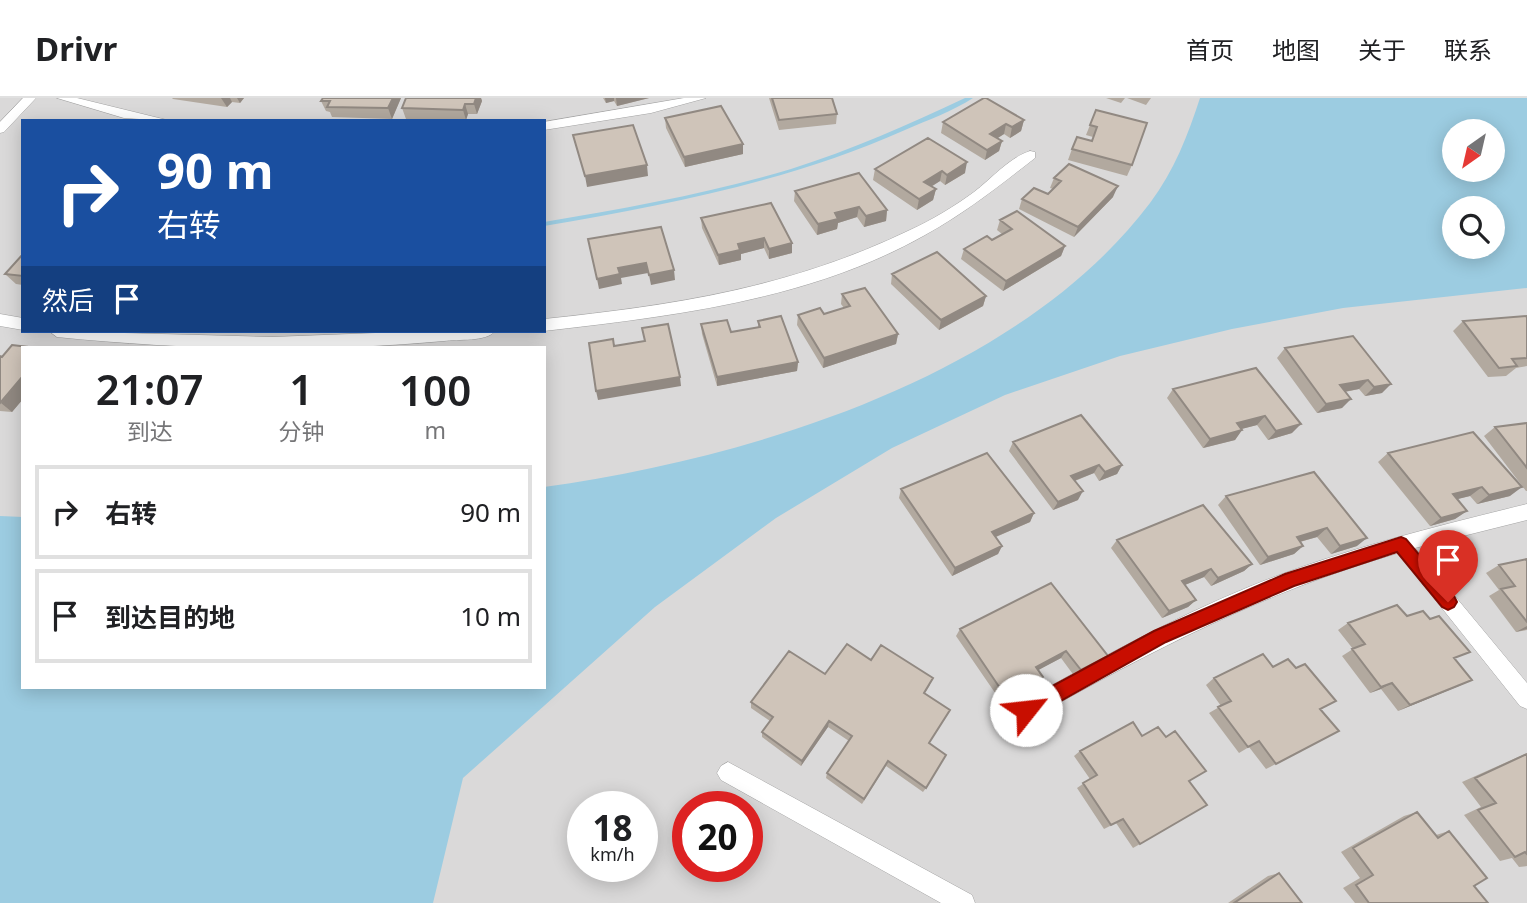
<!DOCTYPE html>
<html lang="zh">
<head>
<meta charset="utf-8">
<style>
	body { margin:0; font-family:"Noto Sans","Noto Sans SC",sans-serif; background:#f6f6f6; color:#202124; height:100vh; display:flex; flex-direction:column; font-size:26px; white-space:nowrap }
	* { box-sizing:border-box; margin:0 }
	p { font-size:23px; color:#757577 }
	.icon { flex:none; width:38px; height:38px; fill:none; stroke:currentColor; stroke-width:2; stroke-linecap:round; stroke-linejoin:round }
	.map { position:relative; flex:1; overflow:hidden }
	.details { position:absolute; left:21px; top:248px; width:525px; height:343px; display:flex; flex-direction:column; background:#fff; border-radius:0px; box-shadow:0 4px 18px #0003 }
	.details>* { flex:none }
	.top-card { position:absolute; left:21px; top:21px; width:525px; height:214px; border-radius:0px; box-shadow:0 4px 18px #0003; background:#1a4fa0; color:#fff; overflow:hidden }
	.needle { width:46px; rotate:214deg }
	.tools { position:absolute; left:1442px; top:21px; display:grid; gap:14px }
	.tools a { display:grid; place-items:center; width:63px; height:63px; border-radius:50%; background:#fff; box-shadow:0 4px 18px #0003; font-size:35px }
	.speed { position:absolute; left:567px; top:693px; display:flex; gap:14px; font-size:35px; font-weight:700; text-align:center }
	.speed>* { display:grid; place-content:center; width:91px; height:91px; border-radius:50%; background:#fff; box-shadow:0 4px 18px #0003; line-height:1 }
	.speed small { font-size:18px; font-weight:400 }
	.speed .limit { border:10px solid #d22; background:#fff; color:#111 }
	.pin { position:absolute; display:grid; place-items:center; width:60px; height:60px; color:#fff; margin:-72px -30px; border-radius:50% 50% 50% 0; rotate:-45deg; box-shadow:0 0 7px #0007 }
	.pin .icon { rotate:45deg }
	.me { position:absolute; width:77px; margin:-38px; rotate:61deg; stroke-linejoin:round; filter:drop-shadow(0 0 5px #0008) }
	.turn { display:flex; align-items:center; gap:24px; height:147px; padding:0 21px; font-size:32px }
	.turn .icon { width:91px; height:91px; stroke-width:2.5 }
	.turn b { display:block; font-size:49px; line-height:60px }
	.then { display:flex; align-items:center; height:66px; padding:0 21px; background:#0003; gap:14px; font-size:26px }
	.eta { display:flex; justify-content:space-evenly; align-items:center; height:119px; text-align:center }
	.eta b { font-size:42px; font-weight:600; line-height:49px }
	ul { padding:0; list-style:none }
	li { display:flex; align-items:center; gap:21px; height:94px; margin:0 14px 10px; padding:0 7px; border:4px solid #e0e0e0; border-radius:0px }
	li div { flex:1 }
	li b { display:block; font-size:26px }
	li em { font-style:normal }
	header { display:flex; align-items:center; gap:42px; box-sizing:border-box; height:98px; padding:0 35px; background:#fff; border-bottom:2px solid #e0e0e0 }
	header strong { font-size:33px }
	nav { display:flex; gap:38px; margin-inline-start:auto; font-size:24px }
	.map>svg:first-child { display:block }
	.residential { fill:#dad9d9; fill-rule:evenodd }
	.water { fill:#9ccce1; fill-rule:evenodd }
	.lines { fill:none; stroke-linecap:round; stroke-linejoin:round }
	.stream { fill:#9ccce1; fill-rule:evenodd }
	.service-casing { stroke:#a3a3a3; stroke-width:1 }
	.service { fill:#fff; fill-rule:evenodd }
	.wall { fill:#b2a99f }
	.shaded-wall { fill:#918982 }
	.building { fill:#cfc4b9; stroke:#918982; stroke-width:2 }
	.route { fill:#c80e00; stroke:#820900; stroke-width:2 }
</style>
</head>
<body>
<header>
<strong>Drivr</strong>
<nav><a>首页</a><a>地图</a><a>关于</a><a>联系</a></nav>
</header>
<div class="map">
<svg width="1527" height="805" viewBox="0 0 1527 805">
	<rect width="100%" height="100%" fill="#eeebe0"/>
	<path class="residential" d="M0,0H1527V805H0ZM23,23H544V233H23ZM1454,33H1493V72H1454ZM1454,110H1493V149H1454ZM23,250H544V590H23ZM583,709H642V768H583ZM688,709H747V768H688Z"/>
	<path class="water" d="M1200,0H1527V190L1343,210L1232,231L1120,258L1005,297L892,350L776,420L655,509L463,680L433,805H0V418L23,419V590H544V389C751,360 1019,279 1150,105C1174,73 1188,37 1200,0ZM1454,33H1493V72H1454ZM1454,110H1493V149H1454Z"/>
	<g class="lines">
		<path class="stream" d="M965,0H973C953,13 928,22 905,32C790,83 668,107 544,128V124C627,110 711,95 791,71C851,52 908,27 965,0Z"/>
		<defs>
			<path id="service" d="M23,0H36L4,34L0,35V24Z
				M57,0H77L171,23L124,20Z
				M684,0H706L651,15L544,32V24Z
				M1030,53L1035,54V60C999,88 965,115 925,137C810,202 674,218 544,233V221C675,207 790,190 910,132C932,122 955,108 974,94C991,81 1010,59 1030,53Z
				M0,216L23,220V232L0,228Z
				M49,233L272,239L427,233H495C487,244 457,241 444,243C315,255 186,252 57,239Z
				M1527,406V422L1415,450L1527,585V611L1520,608L1398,455C1264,494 1153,552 1032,620L1025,623L1018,620L1015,613L1018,606C1094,564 1170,521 1251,488C1340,452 1434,429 1527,406Z
				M728,664L972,797L975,805H941L721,682L717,675L721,668Z"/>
		</defs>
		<use href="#service" class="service-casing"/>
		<use href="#service" class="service"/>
	</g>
	<path class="wall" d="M172,0H244L240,5L232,4L227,9L173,1Z
		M323,0H401L392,21L332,19L330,14L326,13L321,3Z
		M406,0H481L482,3L477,16H468L466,22L406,21L402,10Z
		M603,0H649L617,8L614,3L606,5Z
		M769,0H832L837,16L836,26L779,32Z
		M1106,0H1125L1121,5Z
		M1127,0H1151L1146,7Z
		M1096,12L1132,67L1127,78L1068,62L1072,51L1092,43L1093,39L1086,37Z
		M665,20L743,46V56L685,69L666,30Z
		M1024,22L1021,33L1010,40L1004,36L998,40L1002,43L999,53L985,62L941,35L943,24Z
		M928,40L965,75L945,87L940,83L931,89L936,91L933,102L917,112L873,82L875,71Z
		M1054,80L1113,99L1074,139L1019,111L1022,101L1048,96L1053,91L1050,90Z
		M795,93L887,112L886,123L864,129L857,119L838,125L837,131L817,137L794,103Z
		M701,120L792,145V155L769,161L764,150L741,156V162L719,167L702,130Z
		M1000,122L1065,148L1061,158L1003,193L961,161L964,151L992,142L1002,136L997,132Z
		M23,156V187L16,186L5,176Z
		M892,176L986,198L983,208L939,232L891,186Z
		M842,196L898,236L896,246L823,270L797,227L798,217L824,216L844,210L841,206Z
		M1527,218V268L1516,270L1506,278L1488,279L1453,233L1463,223Z
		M758,223L798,264L797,273L717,288L702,236L701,226L731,234L758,229Z
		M1353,238L1382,295L1365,298L1359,291L1345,294L1342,310L1317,315L1277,260L1285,250Z
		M23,250V301L12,314L0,313V258L2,259Z
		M1256,270L1292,335L1268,342L1257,327L1241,331L1242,332L1235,342L1203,350L1167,300L1173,291Z
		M1527,325V393H1526L1484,338L1495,329Z
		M1013,344L1122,367L1117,376L1099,383L1094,375L1075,383L1078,402L1053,412L1009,353Z
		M1388,355L1510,398L1477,406L1470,398L1457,401L1467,413L1455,421L1430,428L1378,364Z
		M1314,374L1357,448L1331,456L1317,439L1300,444L1303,448L1294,456L1260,467L1218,407L1226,398Z
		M901,391L1034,415L1030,424L996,439L1002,448L998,456L952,478L899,400Z
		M1117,442L1252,466L1244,473L1211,488L1204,479L1185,487L1196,502L1188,509L1162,520L1111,450Z
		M1527,461V532L1516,534L1489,498L1499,492L1486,475L1499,467Z
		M1407,518L1455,561L1472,582L1398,613L1381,591L1370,595L1342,558L1353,551L1338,532L1348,525Z
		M960,531L1108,558L1102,564L1075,579L1061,560L1038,572V585L1002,605L956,538Z
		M871,562L930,587L925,595L929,645L926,690L923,694L886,668L862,706L826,680L827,675L849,643L828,629L801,668L762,639V634L770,623L751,610V604Z
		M1273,569L1321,611L1339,633L1266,671L1249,649L1239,655L1209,615L1221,608L1206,587L1214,580Z
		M1142,638L1189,683L1140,746L1133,750L1116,725L1104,731L1077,690L1090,681L1074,658L1080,653Z
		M1527,655V768L1519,769L1512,760L1500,763L1464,717L1481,709L1462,684Z
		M1417,714L1436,737L1449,733L1474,788L1488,805H1355L1343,790L1360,780L1341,754L1404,718Z
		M1279,775L1302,805H1228L1268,778Z"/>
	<path class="shaded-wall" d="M221,0H230L232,4L227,9Z
		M237,0H244L240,5Z
		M393,0H401L392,21L388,10Z
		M476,0H481L482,3L477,16L474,6Z
		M605,0H614V3L606,5Z
		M616,0H649L617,8Z
		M465,6L468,16L466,22L463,12Z
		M1024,22L1021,33L1010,40L1012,29Z
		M1006,26L1004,36L988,46L990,36Z
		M1002,43L999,53L985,62L987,52Z
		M743,46V56L685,69L684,59Z
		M967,64L965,75L945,87L947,77Z
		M647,67L648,78L587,89L585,78Z
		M942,73L940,83L922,94L924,84Z
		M1118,88L1113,99L1074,139L1078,129Z
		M936,91L933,102L917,112L919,101Z
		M859,109L857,119L838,125L837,131L817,137L818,126L835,115Z
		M887,112L886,123L864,129L866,118Z
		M764,140V150L741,156V162L719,167L718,157L738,146Z
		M792,145V155L769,161V151Z
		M1065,148L1061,158L1003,193L1006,183Z
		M646,165L648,175L621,180L622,186L599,191L597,181L618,170Z
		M674,172L675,182L651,187L649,177Z
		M986,198L983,208L939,232L941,222Z
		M898,236L896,246L823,270L824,260Z
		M798,264L797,273L717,288V279Z
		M23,278V301L12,314L1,305Z
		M680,279L681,288L598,302L596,293Z
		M1368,282L1359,291L1332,296L1340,287Z
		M1391,286L1382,295L1365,298L1374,289Z
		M1351,301L1342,310L1317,315L1326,306Z
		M1265,318L1257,327L1230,334L1237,325Z
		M1301,326L1292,335L1268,342L1276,333Z
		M1242,332L1235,342L1203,350L1210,341Z
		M1099,367L1094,375L1066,386L1071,378Z
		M1122,367L1117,376L1099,383L1105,374Z
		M1482,389L1470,398L1442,405L1453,396Z
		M1522,389L1510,398L1477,406L1489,397Z
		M1083,393L1078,402L1053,412L1058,404Z
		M1467,413L1455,421L1430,428L1441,420Z
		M1034,415L1030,424L988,442L992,434Z
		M1327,430L1317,439L1288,447L1297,439Z
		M1367,440L1357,448L1331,456L1340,448Z
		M1002,448L998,456L952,478L955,470Z
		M1303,448L1294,456L1260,467L1268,459Z
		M1252,466L1244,473L1211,488L1218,480Z
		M1211,471L1204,479L1175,491L1182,483Z
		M1196,502L1188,509L1162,520L1169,513Z
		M1527,528V531L1516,534Z
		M1066,553L1061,560L1031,576L1036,569Z
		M1108,558L1102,564L1075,579L1081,572Z
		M1043,579L1038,585L1002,605L1006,599Z
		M1472,582L1459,588L1398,613L1410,607Z
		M1392,585L1381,591L1370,595L1381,589Z
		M829,623L828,629L801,668L802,663Z"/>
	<path class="building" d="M323,0H393L388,10L327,9L330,3H321Z
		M406,0H476L474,6H465L463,12L402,10Z
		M772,0H832L837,16L779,22Z
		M984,0H986L1024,22L1012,29L1006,26L990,36L1002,43L987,52L943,24Z
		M721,8L743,46L684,59L665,20Z
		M1096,12L1147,25L1132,67L1072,51L1077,39L1092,43L1097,29L1090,27Z
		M633,27L647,67L585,78L573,37Z
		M928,40L967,64L947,77L942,73L924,84L936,91L919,101L875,71Z
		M1069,66L1118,88L1078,129L1022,101L1034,90L1048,96L1061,83L1054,80Z
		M859,75L887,112L866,118L859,109L835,115L838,121L818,126L795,93Z
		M771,105L792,145L769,151L764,140L738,146L740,152L718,157L701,120Z
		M1017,113L1065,148L1006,183L964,151L987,138L992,142L1012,131L1000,122Z
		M661,129L674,172L649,177L646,165L618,170L620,176L597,181L588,141Z
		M937,154L986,198L941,222L892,176Z
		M23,156V178L5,176Z
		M865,190L898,236L824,260L798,217L820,210L824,216L850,208L842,196Z
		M781,218L798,264L717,279L701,226L727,222L731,234L760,229L758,223Z
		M1527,218V260L1512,261L1517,268L1499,270L1463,223Z
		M668,226L680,279L596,293L589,245L613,241L614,248L645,243L642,230Z
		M1353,238L1391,286L1374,289L1368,282L1340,287L1351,301L1326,306L1285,250Z
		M12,247L37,250H23V278L0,305V258L2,259Z
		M1256,270L1301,326L1276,333L1265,318L1237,325L1242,332L1210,341L1173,291Z
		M1081,317L1122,367L1105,374L1099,367L1071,378L1083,393L1058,404L1013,344Z
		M1527,325V370L1495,329Z
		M1473,334L1522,389L1489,397L1482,389L1453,396L1467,413L1441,420L1388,355Z
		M987,355L1034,415L992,434L1002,448L955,470L901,391Z
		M1314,374L1367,440L1340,448L1327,430L1297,439L1303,448L1268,459L1226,398Z
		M1203,407L1252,466L1218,480L1211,471L1182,483L1196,502L1169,513L1117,442Z
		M1527,461V524L1501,491L1515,488L1499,467Z
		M1051,485L1108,558L1081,572L1066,553L1036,569L1043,579L1006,599L960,531Z
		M1397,507L1407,518L1423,513L1430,521L1439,518L1470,554L1454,560L1472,582L1410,607L1392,585L1381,589L1352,551L1365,546L1348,525Z
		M847,546L871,562L881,547L933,580L924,595L950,612L929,645L946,657L926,690L888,663L864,701L827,675L852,638L829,623L802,663L762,634L773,619L751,604L789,553L825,576Z
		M1263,556L1273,569L1288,561L1296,570L1305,566L1336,603L1320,611L1339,633L1276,666L1259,643L1248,649L1218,609L1231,603L1214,580Z
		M1133,624L1142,638L1158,629L1166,639L1175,633L1206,673L1189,683L1207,707L1140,746L1123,721L1111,727L1083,685L1097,677L1080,653Z
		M1527,656V756L1525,754L1515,759L1478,712L1496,705L1475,680Z
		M1417,714L1438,740L1449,733L1487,780L1474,788L1488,805H1369L1356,787L1373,777L1353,750Z
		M1279,775L1302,805H1234Z"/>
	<path class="route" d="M1401,439L1406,441L1454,498L1457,504L1454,509L1448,512L1442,509L1397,454L1294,488L1166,544L1032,619L1026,622L1019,619L1016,612L1019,606L1154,533L1285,476Z"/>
</svg>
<div class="tools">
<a><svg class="needle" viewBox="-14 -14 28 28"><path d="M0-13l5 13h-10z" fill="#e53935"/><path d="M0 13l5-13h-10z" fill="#757577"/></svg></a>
<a><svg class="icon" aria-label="search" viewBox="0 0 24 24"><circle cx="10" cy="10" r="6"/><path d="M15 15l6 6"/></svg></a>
</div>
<div class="speed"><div>18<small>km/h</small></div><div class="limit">20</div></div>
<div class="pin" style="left:1448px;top:504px;background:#d93025"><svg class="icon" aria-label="arrive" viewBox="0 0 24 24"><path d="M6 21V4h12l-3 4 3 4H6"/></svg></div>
<svg class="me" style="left:1026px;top:612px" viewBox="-20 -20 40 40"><circle r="19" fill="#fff"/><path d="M0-13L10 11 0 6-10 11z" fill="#c80e00"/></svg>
<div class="top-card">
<div class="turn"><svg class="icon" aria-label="right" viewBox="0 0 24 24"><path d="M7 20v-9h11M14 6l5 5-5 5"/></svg><div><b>90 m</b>右转</div></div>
<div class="then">然后<svg class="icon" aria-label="arrive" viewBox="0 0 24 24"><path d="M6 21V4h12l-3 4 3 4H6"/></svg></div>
</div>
<section class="details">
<div class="eta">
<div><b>21:07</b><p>到达</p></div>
<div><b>1</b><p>分钟</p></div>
<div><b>100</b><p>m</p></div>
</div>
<ul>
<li><svg class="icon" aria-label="right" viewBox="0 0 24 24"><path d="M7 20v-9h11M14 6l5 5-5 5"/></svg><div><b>右转</b></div><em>90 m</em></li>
<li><svg class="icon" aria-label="arrive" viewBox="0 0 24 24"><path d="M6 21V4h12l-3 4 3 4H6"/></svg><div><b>到达目的地</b></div><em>10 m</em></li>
</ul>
</section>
</div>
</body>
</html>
